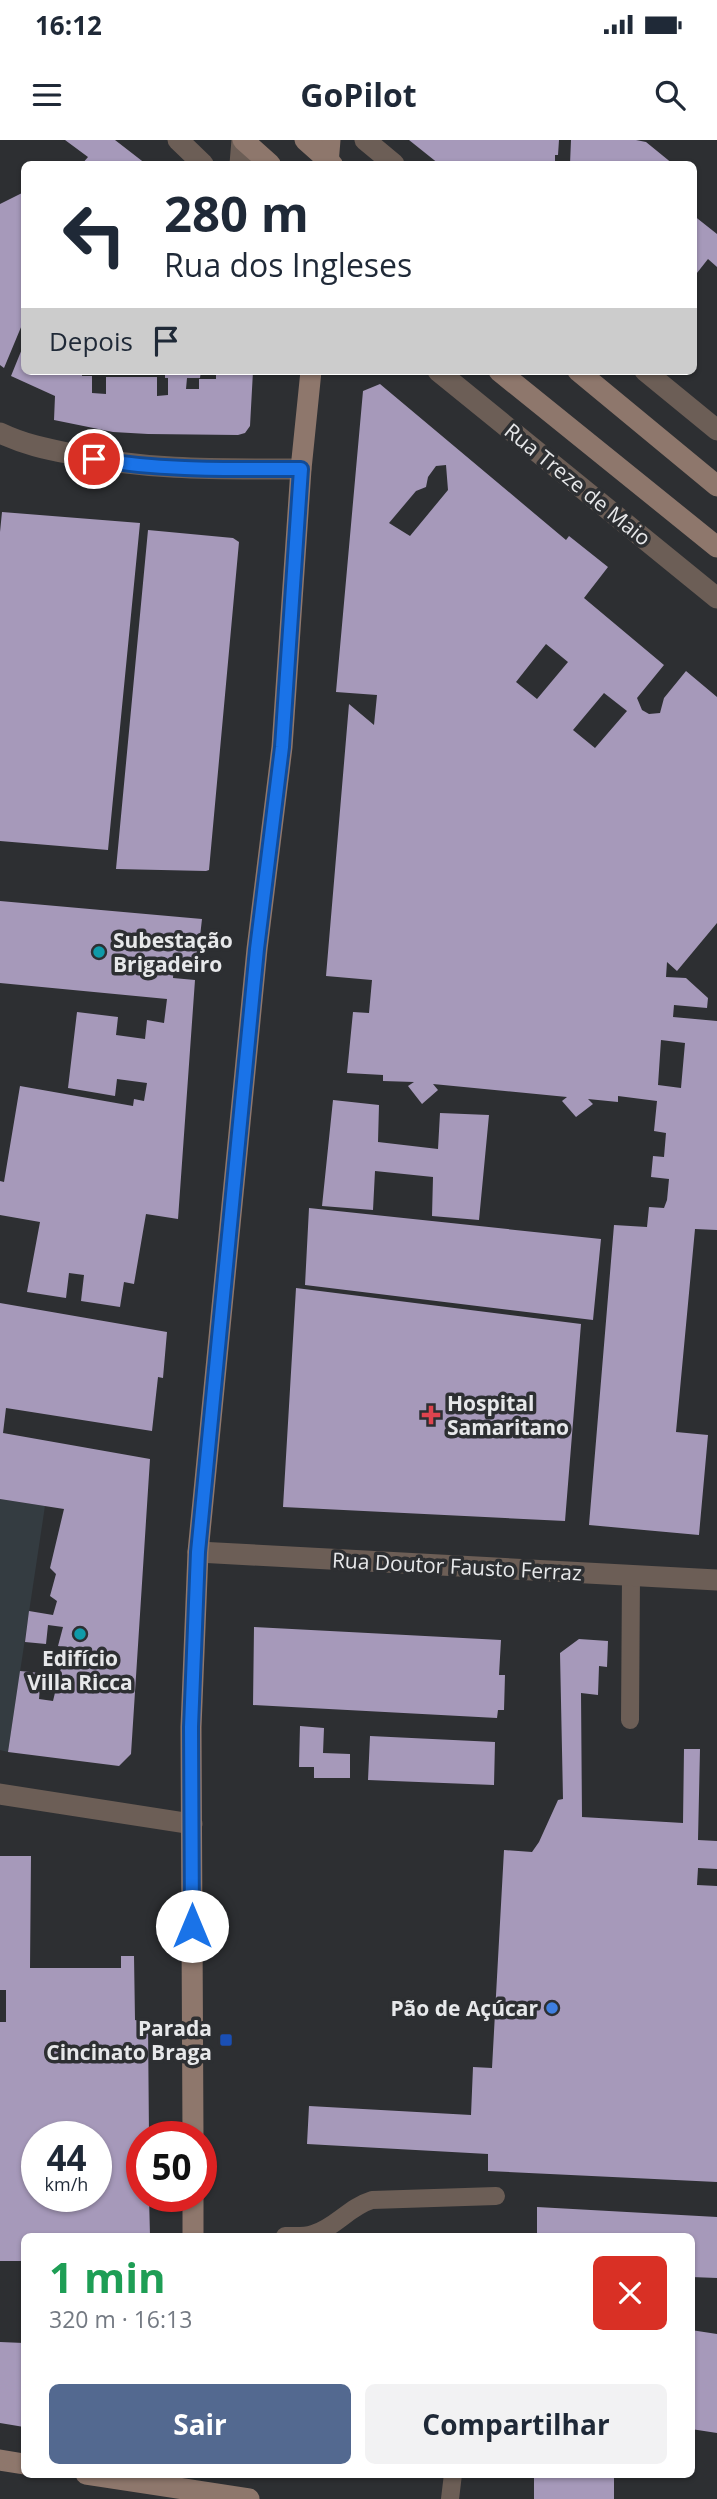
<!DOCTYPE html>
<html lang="pt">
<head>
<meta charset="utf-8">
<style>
	body { margin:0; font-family:"Open Sans",sans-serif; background:#f2f2f3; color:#1f2937; height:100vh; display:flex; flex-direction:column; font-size:26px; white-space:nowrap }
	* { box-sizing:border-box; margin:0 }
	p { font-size:23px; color:#747a83 }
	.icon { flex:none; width:38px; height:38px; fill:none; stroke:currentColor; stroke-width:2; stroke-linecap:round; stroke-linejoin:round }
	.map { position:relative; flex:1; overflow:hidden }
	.panel { position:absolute; left:21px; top:2093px; width:674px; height:245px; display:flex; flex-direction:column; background:#fff; border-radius:10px; box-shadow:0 2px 5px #0004 }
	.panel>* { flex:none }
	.banner { position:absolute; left:21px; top:21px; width:676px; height:214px; border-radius:10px; box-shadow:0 2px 5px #0004; background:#fff; color:#1f2937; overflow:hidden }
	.speed { position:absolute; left:21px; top:1981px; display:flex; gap:14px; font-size:35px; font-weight:700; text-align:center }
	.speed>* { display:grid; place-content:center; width:91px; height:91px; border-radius:50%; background:#fff; box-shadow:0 2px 5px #0004; line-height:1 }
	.speed small { font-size:18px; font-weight:400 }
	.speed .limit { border:10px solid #d22; background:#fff; color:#111 }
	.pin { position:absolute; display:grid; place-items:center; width:60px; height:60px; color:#fff; margin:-30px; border:4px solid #fff; border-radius:50%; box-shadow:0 2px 7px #0007 }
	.me { position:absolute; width:77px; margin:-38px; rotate:0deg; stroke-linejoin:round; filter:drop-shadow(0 0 5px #0008) }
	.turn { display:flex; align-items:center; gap:24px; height:147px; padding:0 28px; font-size:32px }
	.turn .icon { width:91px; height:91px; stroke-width:2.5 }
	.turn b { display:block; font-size:49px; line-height:60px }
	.then { display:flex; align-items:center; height:66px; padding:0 28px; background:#0003; gap:14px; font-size:26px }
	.round { display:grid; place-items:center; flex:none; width:74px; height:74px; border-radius:10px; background:#f2f2f3 }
	.overview { display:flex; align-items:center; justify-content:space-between; height:119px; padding:0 28px }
	h1 { font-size:42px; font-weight:700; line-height:52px; color:#1e9e55 }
	.cta { display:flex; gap:14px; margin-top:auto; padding:14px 28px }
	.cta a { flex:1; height:80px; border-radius:10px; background:#536990; color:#fff; font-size:28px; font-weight:700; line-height:80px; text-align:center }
	.cta a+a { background:#f2f2f3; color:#1f2937 }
	.status { display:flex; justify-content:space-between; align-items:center; height:49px; padding:0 35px; background:#fff; direction:ltr }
	.status svg { height:19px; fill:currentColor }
	header { display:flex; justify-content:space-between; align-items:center; height:91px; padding:0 28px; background:#fff; font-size:32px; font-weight:700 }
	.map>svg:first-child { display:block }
	.built { fill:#343c41 }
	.building { fill:#a699ba; fill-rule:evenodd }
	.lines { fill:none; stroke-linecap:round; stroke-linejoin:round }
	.lane { stroke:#6c5e56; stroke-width:18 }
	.street { stroke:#6c5e56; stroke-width:21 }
	.secondary { stroke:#8e776c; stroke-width:21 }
	.secondary-bridge { stroke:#8e776c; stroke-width:21 }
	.route-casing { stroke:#114b97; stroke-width:18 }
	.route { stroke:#1a73e8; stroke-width:12 }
	.culture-dot { fill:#0f9aa8; stroke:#2d2f32; stroke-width:2.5 }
	.health-dot { fill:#e0444e; stroke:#2d2f32; stroke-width:2.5 }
	.shop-dot { fill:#3f7fe0; stroke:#2d2f32; stroke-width:2.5 }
	.transit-dot { fill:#1a4fb4; stroke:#2d2f32; stroke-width:2.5 }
	.labels { text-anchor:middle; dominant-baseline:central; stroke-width:7; stroke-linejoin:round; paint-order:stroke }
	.street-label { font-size:21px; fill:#e7e8ea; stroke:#2d2f32 }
	.poi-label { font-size:21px; font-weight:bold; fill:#e7e8ea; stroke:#2d2f32; text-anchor:start }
</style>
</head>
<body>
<div class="status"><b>16:12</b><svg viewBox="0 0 49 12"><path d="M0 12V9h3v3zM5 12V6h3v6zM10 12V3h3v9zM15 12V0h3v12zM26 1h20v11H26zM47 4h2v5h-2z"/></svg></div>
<header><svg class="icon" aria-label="menu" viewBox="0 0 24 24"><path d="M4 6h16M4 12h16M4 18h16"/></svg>GoPilot<svg class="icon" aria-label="search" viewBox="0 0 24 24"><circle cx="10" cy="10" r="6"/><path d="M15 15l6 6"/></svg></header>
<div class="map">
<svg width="717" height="2359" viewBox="0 0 717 2359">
	<rect width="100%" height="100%" fill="#2d2f32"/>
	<path class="built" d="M0,1359L45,1366L8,1612L0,1610Z"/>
	<path class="building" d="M65,0H115L146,24H82L88,17Z
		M409,0H559L558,15H555V24H439Z
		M571,0H636L646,2L673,24H570Z
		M24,52V180L4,228L0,225V64Z
		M693,75L717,94V127L708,119L693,138Z
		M24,204V231H82V236H92V253L106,254V237H157V256L168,255V238H165V231H201L200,238H187L186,249H199V239H216V231H253L250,286L245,293L238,295L148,294L113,292L54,280L55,256L11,236Z
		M380,244L566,400L569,396L608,427L584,458L664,525L637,558L642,570L649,574L660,573L664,558L686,531L717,557V783L677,831L667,822L666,837L686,838L708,858L707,868L674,865L673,877L717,881V1090L695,1089L676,1292L708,1295L699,1395L589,1385L614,1085L647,1087L649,1067L664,1068L667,1060L669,1039L651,1037L653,1016L664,1017L666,993L654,991L657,961L618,956V962L588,959L593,964L576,977L562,961L567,957L433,944L438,950L422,964L408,946L414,942L383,941V935L347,933L353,872L369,873L372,840L326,836L349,564L374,585L377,555L336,552L363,251ZM446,325L448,350L410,396L389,383L416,351L426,347L428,337L436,326ZM546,504L568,522L537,559L516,542ZM604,553L627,571L595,608L573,590ZM661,900L685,903L681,948L658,945Z
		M2,372L140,383L108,710L0,701V392Z
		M148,390L233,398L239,402L209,730L206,731L116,729Z
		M0,761L202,779L197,823L174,821L173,838L195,840L178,1079L146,1074L134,1144L124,1142L120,1167L81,1161L84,1135L69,1133L66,1158L27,1152L40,1082L0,1075V1041L4,1042L20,946L133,966L134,959L144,961L147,943L117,939L115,956L68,948L77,872L118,877L116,895L145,899L147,880L164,883L167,859L0,843Z
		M333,960L379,965L378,1002L438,1009L440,973L489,975L479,1080L432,1076L433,1037L375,1031L373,1070L322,1066Z
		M309,1068L601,1099L593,1180L305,1145Z
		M296,1148L581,1184L565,1381L283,1367Z
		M0,1163L167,1192L163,1238L158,1237L152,1291L6,1268L3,1293L150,1319L131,1614L119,1626L8,1612L20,1531L41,1533L39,1559L53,1561L66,1507L58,1506L63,1487L48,1485L46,1504L25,1502L29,1471L53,1475L57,1461L50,1456L56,1434L50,1428L64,1369L0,1359Z
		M254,1487L501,1500L499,1535H505L504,1570H498L497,1578L253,1565Z
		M579,1499L608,1501L607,1527L599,1526L598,1555L581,1553L582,1677L683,1683L684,1609H700L698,1700L717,1701V1729L698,1728L697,1745L717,1746V2042L488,2031V2014L307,2004L309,1966L471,1975L473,1927L492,1928L504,1710L532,1712L539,1702L558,1660L563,1659L560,1513Z
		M300,1586L324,1588L323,1613L350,1614V1638H314V1627H299Z
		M370,1596L495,1602L494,1645L368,1640Z
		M0,1716H31L30,1828H121V1816H134L135,1880L148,1883L149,1997H142V2056H149L150,2096H24V2121H0V1882H6V1850H0ZM37,1997H96V2056H37Z
		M537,2067L717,2077V2138L691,2137V2096H537Z
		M691,2190L717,2194V2293L691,2289Z
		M0,2202L24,2203V2287L0,2283Z
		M534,2334H614V2359H534Z"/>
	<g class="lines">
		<path class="lane" d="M630,1580L631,1435
			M285,2096C294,2096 305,2097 313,2094C335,2088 349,2067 372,2060L496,2056
			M450,2359L453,2334"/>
		<path class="street" d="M178,0L203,24
			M365,0L394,24
			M240,24L242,0
			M438,231L717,458
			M645,231L717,290
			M0,293C23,304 46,309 72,314C150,331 221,329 301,329
			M198,1412L717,1440
			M0,1654L192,1684"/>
		<path class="secondary" d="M243,0L270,24
			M328,24L330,0
			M499,231L717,407
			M578,231L717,346
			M193,1997L191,1587L198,1412L257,809L282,607L301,329L311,231
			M193,2056V2096
			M0,2320L24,2324
			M86,2334L249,2359"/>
		<path class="secondary-bridge" d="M305,0L332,24"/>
	</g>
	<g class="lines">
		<defs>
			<path id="route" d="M94,319C163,331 232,329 301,329L282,607L257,809L198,1412L191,1587L192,1786"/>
		</defs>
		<use href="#route" class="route-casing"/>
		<use href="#route" class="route"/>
	</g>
	<g class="culture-dot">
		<circle cx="99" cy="812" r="7"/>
		<circle cx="80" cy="1494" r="7"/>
	</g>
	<path class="health-dot" d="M427.5 1264.5h7v7h7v7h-7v7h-7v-7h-7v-7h7z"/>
	<circle class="shop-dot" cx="552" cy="1868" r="7"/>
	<rect class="transit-dot" x="219" y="1893" width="14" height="14" rx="3.5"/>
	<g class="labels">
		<g class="street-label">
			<text transform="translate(578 344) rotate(39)">Rua Treze de Maio</text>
			<text transform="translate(457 1426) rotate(3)">Rua Doutor Fausto Ferraz</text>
		</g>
		<g class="poi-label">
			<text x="113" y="800">Subestação<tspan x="113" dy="24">Brigadeiro</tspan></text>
			<text x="447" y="1263">Hospital<tspan x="447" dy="24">Samaritano</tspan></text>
			<text x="80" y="1518" text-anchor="middle">Edifício<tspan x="80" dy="24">Villa Ricca</tspan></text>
			<text x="538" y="1868" text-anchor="end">Pão de Açúcar</text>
			<text x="212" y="1888" text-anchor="end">Parada<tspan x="212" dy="24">Cincinato Braga</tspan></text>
		</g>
	</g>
</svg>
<div class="speed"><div>44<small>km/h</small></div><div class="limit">50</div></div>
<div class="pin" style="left:94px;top:319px;background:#d93025"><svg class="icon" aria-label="arrive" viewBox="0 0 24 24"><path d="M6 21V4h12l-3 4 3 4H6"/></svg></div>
<svg class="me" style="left:192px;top:1786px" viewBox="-20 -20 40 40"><circle r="19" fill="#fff"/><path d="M0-13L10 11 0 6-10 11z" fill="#1a73e8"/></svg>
<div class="banner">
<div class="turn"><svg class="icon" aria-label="left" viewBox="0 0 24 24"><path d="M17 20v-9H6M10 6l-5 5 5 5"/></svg><div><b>280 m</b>Rua dos Ingleses</div></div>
<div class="then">Depois<svg class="icon" aria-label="arrive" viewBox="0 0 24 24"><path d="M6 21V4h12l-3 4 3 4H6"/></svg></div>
</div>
<section class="panel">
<div class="overview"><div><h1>1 min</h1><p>320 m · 16:13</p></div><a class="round" style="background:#d93025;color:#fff"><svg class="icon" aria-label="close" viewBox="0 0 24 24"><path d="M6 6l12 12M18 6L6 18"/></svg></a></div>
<div class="cta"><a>Sair</a><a>Compartilhar</a></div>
</section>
</div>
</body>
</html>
